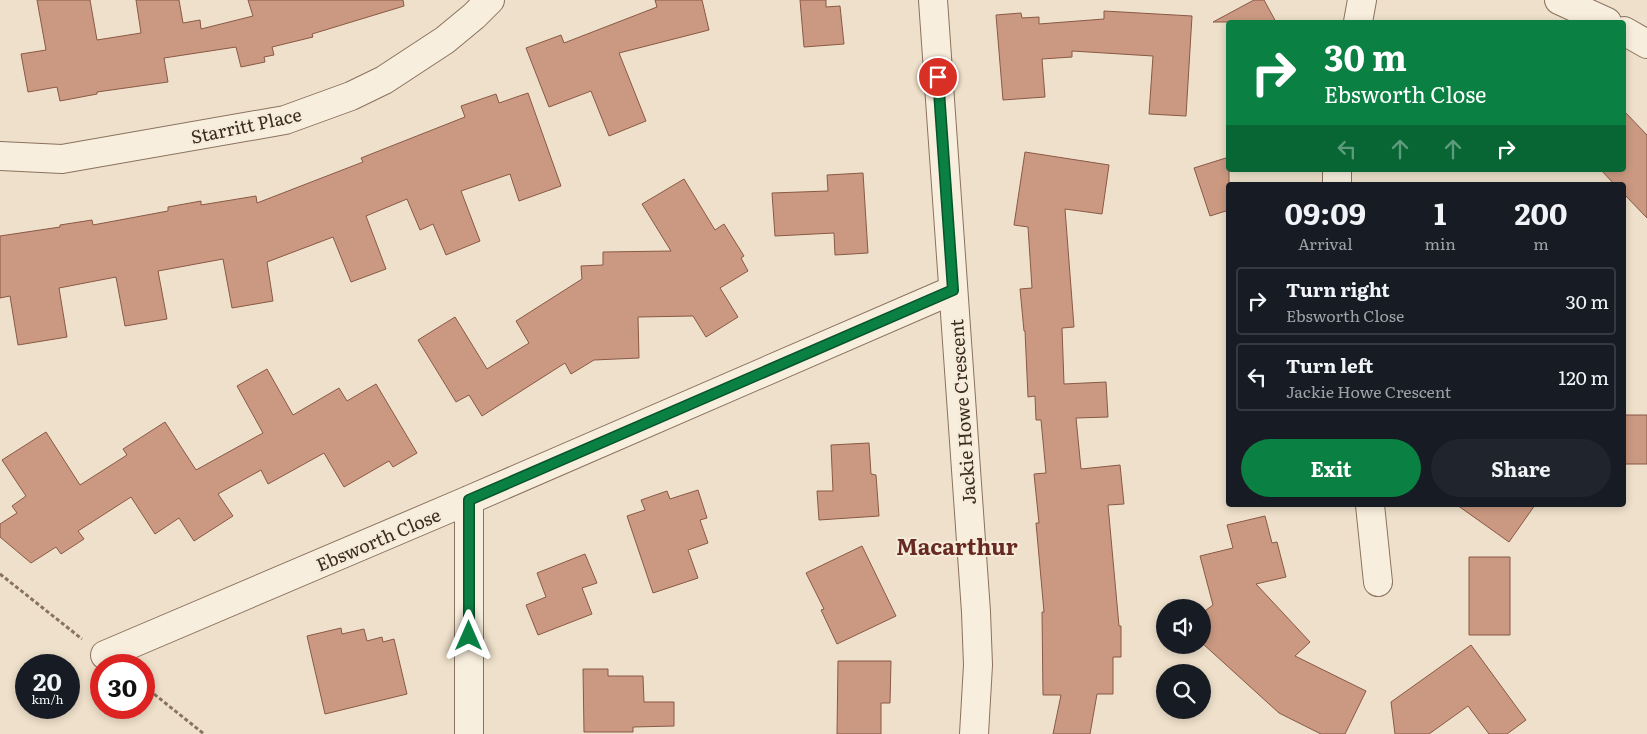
<!DOCTYPE html>
<html lang="en">
<head>
<meta charset="utf-8">
<style>
	body { margin:0; font-family:Literata,serif; background:#20242c; color:#f1f3f6; height:100vh; display:flex; flex-direction:column; font-size:19px; white-space:nowrap }
	* { box-sizing:border-box; margin:0 }
	p { font-size:16px; color:#9ea1a6 }
	.icon { flex:none; width:28px; height:28px; fill:none; stroke:currentColor; stroke-width:2; stroke-linecap:round; stroke-linejoin:round }
	.map { position:relative; flex:1; overflow:hidden }
	.side { position:absolute; left:1226px; top:182px; width:400px; height:325px; display:flex; flex-direction:column; background:#171b24; border-radius:5px; box-shadow:0 2px 8px #0003 }
	.side>* { flex:none }
	.top-card { position:absolute; left:1226px; top:20px; width:400px; height:152px; border-radius:5px; box-shadow:0 2px 8px #0003; background:#0b8043; color:#fff; overflow:hidden }
	.controls { position:absolute; left:1156px; top:599px; display:grid; gap:10px }
	.controls a { display:grid; place-items:center; width:55px; height:55px; border-radius:50%; background:#171b24; box-shadow:0 2px 8px #0003; font-size:25px }
	.speed { position:absolute; left:15px; top:654px; display:flex; gap:10px; font-size:25px; font-weight:700; text-align:center }
	.speed>* { display:grid; place-content:center; width:65px; height:65px; border-radius:50%; background:#171b24; box-shadow:0 2px 8px #0003; line-height:1 }
	.speed small { font-size:12px; font-weight:400 }
	.speed .limit { border:8px solid #d22; background:#fff; color:#111 }
	.pin { position:absolute; display:grid; place-items:center; width:42px; height:42px; color:#fff; margin:-21px; border:2px solid #fff; border-radius:50%; box-shadow:0 1px 5px #0007 }
	.me { position:absolute; width:55px; margin:-28px; rotate:0deg; stroke-linejoin:round; filter:drop-shadow(0 0 4px #0008) }
	.turn { display:flex; align-items:center; gap:18px; height:105px; padding:0 15px; font-size:22px }
	.turn .icon { width:65px; height:65px; stroke-width:2.5 }
	.turn b { display:block; font-size:35px; line-height:42px }
	.lanes { display:flex; align-items:center; height:48px; padding:0 15px; background:#0003; justify-content:center; gap:25px; direction:ltr }
	.lanes .off { opacity:.35 }
	.eta { display:flex; justify-content:space-evenly; align-items:center; height:85px; text-align:center }
	.eta b { font-size:30px; font-weight:700; line-height:35px }
	.primary-button { display:flex; gap:10px; margin-top:auto; padding:10px 15px }
	.primary-button a { flex:1; height:58px; border-radius:30px; background:#0b8043; color:#fff; font-size:20px; font-weight:700; line-height:58px; text-align:center }
	.primary-button a+a { background:#20242c; color:#f1f3f6 }
	ul { padding:0; list-style:none }
	li { display:flex; align-items:center; gap:15px; height:68px; margin:0 10px 8px; padding:0 5px; border:2px solid #363941; border-radius:5px }
	li div { flex:1 }
	li b { display:block; font-size:19px }
	li em { font-style:normal }
	.map>svg:first-child { display:block }
	.building { fill:#cb9981; stroke:#895945 }
	.lines { fill:none; stroke-linecap:round; stroke-linejoin:round }
	.minor-casing { stroke:#8a725e; stroke-width:30 }
	.path { stroke:#8a725e; stroke-width:3; stroke-dasharray:4 2.5; stroke-linecap:butt }
	.minor { stroke:#f8eedd; stroke-width:28 }
	.route-casing { stroke:#07532c; stroke-width:12 }
	.route { stroke:#0b8043; stroke-width:9 }
	.labels { text-anchor:middle; dominant-baseline:central; stroke-width:4; stroke-linejoin:round; paint-order:stroke }
	.street-label { font-size:18px; fill:#3b2c21; stroke:#f5ebd9 }
	.district-label { font-size:22px; font-weight:bold; fill:#672a22; stroke:#f5ebd9 }
</style>
</head>
<body>
<div class="map">
<svg width="1647" height="734" viewBox="0 0 1647 734">
	<rect width="100%" height="100%" fill="#eee0ca"/>
	<path class="building" d="M37,0H90L97,40L141,33L136,0H179L183,23L200,20L201,29L253,16L248,0H403L404,6L312,34L313,37L272,47L274,55L264,57L265,62L241,67L236,47L164,58L168,82L97,92V94L60,101L57,87L28,92L21,54L46,50Z
		M655,0H702L709,30L619,53L646,121L609,136L591,91L549,107L526,48L561,35L564,43L657,7Z
		M800,0H826V7L840,6L844,44L804,47Z
		M1254,0H1264L1276,22H1213Z
		M1104,11L1192,16L1186,116L1149,114L1153,56L1072,51V57L1042,59L1045,97L1003,100L996,15L1021,13L1022,18L1039,17V24L1104,19Z
		M528,93L561,186L519,201L510,174L461,191L480,241L446,255L433,224L420,230L407,199L366,216L386,269L351,282L333,237L267,262L273,301L232,308L223,259L158,271L167,319L125,326L116,277L59,288L67,337L18,345L10,296L0,298V236L60,227V225L92,220L93,225L168,211V207L201,201V205L256,196L257,203L363,162L361,158L465,117L461,106L496,94L499,103Z
		M1624,111L1647,135V218L1624,194V185H1615L1601,170H1624Z
		M1025,152L1109,165L1102,214L1065,209L1074,327L1062,328L1064,384L1106,382L1108,417L1076,418L1081,469L1120,465L1124,504L1108,505L1119,626H1121V657H1113V694H1097L1090,734H1053L1061,695H1043L1042,612H1044L1036,523H1039L1034,474L1046,473L1041,420H1036L1035,396L1028,397L1025,331H1024L1020,289L1032,288L1028,227L1014,225Z
		M1229,157V210L1210,216L1194,168Z
		M863,173L868,253L835,255L834,233L775,236L772,193L828,191L827,175Z
		M684,179L715,230L724,224L744,256L741,258L748,271L720,288L738,317L706,337L693,316L638,317L639,358L594,360L571,374L565,363L482,416L469,395L456,402L418,340L455,317L487,369L529,343L516,321L582,279L581,266L603,265V252L671,251L642,204Z
		M267,369L293,415L339,388L347,401L376,384L417,453L393,467L389,461L344,487L324,453L268,484L261,470L218,494L233,516L194,541L179,518L155,534L131,497L78,531L84,539L61,554L56,547L31,563L0,537V524L17,513L12,506L26,496L2,460L46,432L80,485L127,455L123,449L165,422L196,470L263,433L237,386Z
		M1625,415H1647V464H1624Z
		M869,443L871,474L876,475L879,516L819,520L817,491H833L831,445Z
		M698,490L707,518L700,520L708,543L688,550L698,578L653,593L627,516L645,510L641,500L667,491L670,499Z
		M1457,505H1535L1509,542Z
		M1265,516L1272,543L1277,542L1286,577L1256,584L1310,642L1295,656L1366,691L1345,734H1321L1279,713L1202,643V613L1213,605L1200,556L1233,548L1227,525Z
		M862,546L896,616L837,644L821,610L824,609L806,573Z
		M585,554L597,583L582,588L592,614L538,635L526,605L546,597L537,573Z
		M1469,557H1510V635H1469Z
		M341,628L342,634L364,629L367,641L382,637L383,642L394,639L407,694L325,714L307,636Z
		M1471,645L1526,720L1507,734H1489L1468,706L1429,734H1395L1391,702Z
		M838,661H891L890,703H881V734H837Z
		M583,669H608V676H643L644,702H674V726L633,727V732H584Z"/>
	<g class="lines">
		<defs>
			<path id="minor" d="M933,0L976,612L978,665L974,734
				M1559,0L1607,22
				M1358,22L1362,0
				M1624,31L1647,44
				M0,156L62,159L285,120L351,96L384,80L445,40L474,16L490,0
				M1337,170V185
				M469,500V734
				M1370,505L1378,582
				M105,655L469,500L953,290"/>
		</defs>
		<use href="#minor" class="minor-casing"/>
		<path class="path" d="M0,574L82,639
			M144,686L204,734"/>
		<use href="#minor" class="minor"/>
	</g>
	<g class="lines">
		<defs>
			<path id="route" d="M469,636V500L953,290L938,77"/>
		</defs>
		<use href="#route" class="route-casing"/>
		<use href="#route" class="route"/>
	</g>
	<g class="labels">
		<g class="street-label">
			<text transform="translate(246 125) rotate(-12)">Starritt Place</text>
			<text transform="translate(962 412) rotate(-94)">Jackie Howe Crescent</text>
			<text transform="translate(378 539) rotate(-23)">Ebsworth Close</text>
		</g>
		<g class="district-label">
			<text x="957" y="545">Macarthur</text>
		</g>
	</g>
</svg>
<div class="controls">
<a><svg class="icon" aria-label="sound" viewBox="0 0 24 24"><path d="M4 9h4l5-4v14l-5-4H4zM17 9q2 3 0 6"/></svg></a>
<a><svg class="icon" aria-label="search" viewBox="0 0 24 24"><circle cx="10" cy="10" r="6"/><path d="M15 15l6 6"/></svg></a>
</div>
<div class="speed"><div>20<small>km/h</small></div><div class="limit">30</div></div>
<div class="pin" style="left:938px;top:77px;background:#d93025"><svg class="icon" aria-label="arrive" viewBox="0 0 24 24"><path d="M6 21V4h12l-3 4 3 4H6"/></svg></div>
<svg class="me" style="left:469px;top:636px" viewBox="-20 -20 40 40"><path d="M0-17L14 15 0 8-14 15z" fill="#0b8043" stroke="#fff" stroke-width="4"/></svg>
<div class="top-card">
<div class="turn"><svg class="icon" aria-label="right" viewBox="0 0 24 24"><path d="M7 20v-9h11M14 6l5 5-5 5"/></svg><div><b>30 m</b>Ebsworth Close</div></div>
<div class="lanes"><svg class="icon off" aria-label="left" viewBox="0 0 24 24"><path d="M17 20v-9H6M10 6l-5 5 5 5"/></svg><svg class="icon off" aria-label="ahead" viewBox="0 0 24 24"><path d="M12 20V5M6 11l6-6 6 6"/></svg><svg class="icon off" aria-label="ahead" viewBox="0 0 24 24"><path d="M12 20V5M6 11l6-6 6 6"/></svg><svg class="icon" aria-label="right" viewBox="0 0 24 24"><path d="M7 20v-9h11M14 6l5 5-5 5"/></svg></div>
</div>
<section class="side">
<div class="eta">
<div><b>09:09</b><p>Arrival</p></div>
<div><b>1</b><p>min</p></div>
<div><b>200</b><p>m</p></div>
</div>
<ul>
<li><svg class="icon" aria-label="right" viewBox="0 0 24 24"><path d="M7 20v-9h11M14 6l5 5-5 5"/></svg><div><b>Turn right</b><p>Ebsworth Close</p></div><em>30 m</em></li>
<li><svg class="icon" aria-label="left" viewBox="0 0 24 24"><path d="M17 20v-9H6M10 6l-5 5 5 5"/></svg><div><b>Turn left</b><p>Jackie Howe Crescent</p></div><em>120 m</em></li>
</ul>
<div class="primary-button"><a>Exit</a><a>Share</a></div>
</section>
</div>
</body>
</html>
